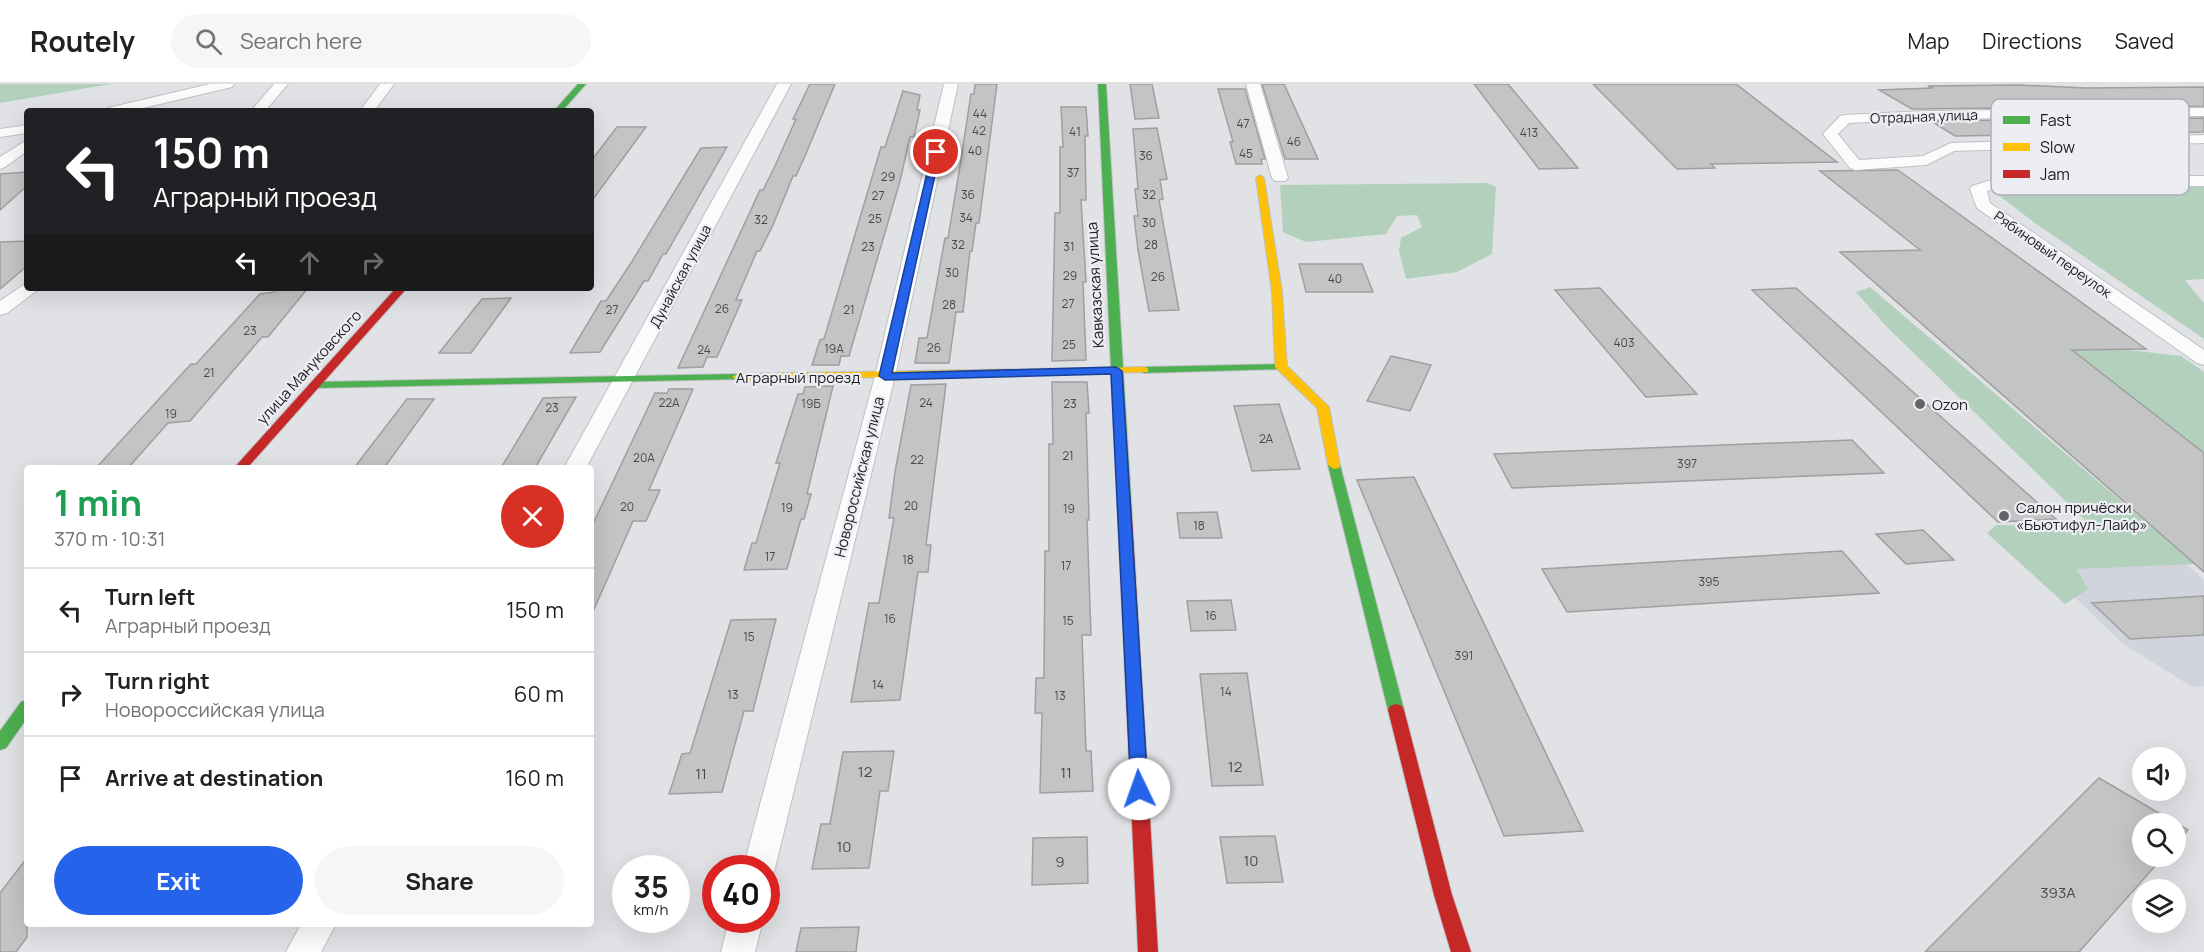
<!DOCTYPE html>
<html lang="en">
<head>
<meta charset="utf-8">
<style>
	body { margin:0; font-family:Manrope,sans-serif; background:#f6f6f6; color:#202124; height:100vh; display:flex; flex-direction:column; font-size:22px; white-space:nowrap }
	* { box-sizing:border-box; margin:0 }
	p { font-size:20px; color:#757577 }
	.icon { flex:none; width:33px; height:33px; fill:none; stroke:currentColor; stroke-width:2; stroke-linecap:round; stroke-linejoin:round }
	.map { position:relative; flex:1; overflow:hidden }
	.details { position:absolute; left:24px; top:381px; width:570px; height:462px; display:flex; flex-direction:column; background:#fff; border-radius:6px; box-shadow:0 6px 24px #0002 }
	.details>* { flex:none }
	.hud { position:absolute; left:24px; top:24px; width:570px; height:183px; border-radius:6px; box-shadow:0 6px 24px #0002; background:#202124; color:#fff; overflow:hidden }
	.tools { position:absolute; left:2132px; top:663px; display:grid; gap:12px }
	.tools a { display:grid; place-items:center; width:54px; height:54px; border-radius:50%; background:#fff; box-shadow:0 6px 24px #0002; font-size:30px }
	.speed { position:absolute; left:612px; top:771px; display:flex; gap:12px; font-size:30px; font-weight:700; text-align:center }
	.speed>* { display:grid; place-content:center; width:78px; height:78px; border-radius:50%; background:#fff; box-shadow:0 6px 24px #0002; line-height:1 }
	.speed small { font-size:15px; font-weight:400 }
	.speed .limit { border:9px solid #d22; background:#fff; color:#111 }
	.pin { position:absolute; display:grid; place-items:center; width:51px; height:51px; color:#fff; margin:-26px; border:3px solid #fff; border-radius:50%; box-shadow:0 2px 6px #0007 }
	.me { position:absolute; width:66px; margin:-33px; rotate:357deg; stroke-linejoin:round; filter:drop-shadow(0 0 4px #0008) }
	.turn { display:flex; align-items:center; gap:21px; height:126px; padding:0 30px; font-size:27px }
	.turn .icon { width:78px; height:78px; stroke-width:2.5 }
	.turn b { display:block; font-size:42px; line-height:51px }
	.lanes { display:flex; align-items:center; height:57px; padding:0 30px; background:#0003; justify-content:center; gap:30px; direction:ltr }
	.lanes .off { opacity:.35 }
	.round { display:grid; place-items:center; flex:none; width:63px; height:63px; border-radius:32px; background:#f6f6f6 }
	.summary { display:flex; align-items:center; justify-content:space-between; height:102px; padding:0 30px }
	h1 { font-size:36px; font-weight:700; line-height:45px; color:#1e9e55 }
	.button { display:flex; gap:12px; margin-top:auto; padding:12px 30px }
	.button a { flex:1; height:69px; border-radius:36px; background:#2563eb; color:#fff; font-size:24px; font-weight:700; line-height:69px; text-align:center }
	.button a+a { background:#f6f6f6; color:#202124 }
	ul { padding:0; list-style:none }
	li { display:flex; align-items:center; gap:18px; height:84px; padding:0 30px; border-top:2px solid #e0e0e0 }
	li div { flex:1 }
	li b { display:block; font-size:22px }
	li em { font-style:normal }
	header { display:flex; align-items:center; gap:36px; box-sizing:border-box; height:84px; padding:0 30px; background:#fff; border-bottom:2px solid #e0e0e0 }
	header strong { font-size:28px }
	nav { display:flex; gap:33px; margin-inline-start:auto; font-size:21px }
	.search { width:420px; height:54px; background:#f6f6f6; display:flex; align-items:center; gap:15px; box-sizing:border-box; padding:0 21px; border-radius:33px; color:#757577; font-size:22px }
	.map>svg:first-child { display:block }
	.built { fill:#d1d4dc }
	.green { fill:#b3d0bc }
	.building { fill:#c3c4c4; stroke:#9f9fa0; stroke-width:1.5 }
	.lines { fill:none; stroke-linecap:round; stroke-linejoin:round }
	.street-casing { stroke:#bec0c2; stroke-width:2 }
	.fast-casing { stroke:#bec0c2; stroke-width:2 }
	.slow-casing { stroke:#bec0c2; stroke-width:2 }
	.jam-casing { stroke:#bec0c2; stroke-width:2 }
	.street { fill:#fafbfb; fill-rule:evenodd }
	.fast { fill:#4caf50; fill-rule:evenodd }
	.slow { fill:#ffc107; fill-rule:evenodd }
	.jam { fill:#c62828; fill-rule:evenodd }
	.route { fill:#2563eb; stroke:#184099; stroke-width:1.5 }
	.poi-dot { fill:#636467; stroke:#eceef4; stroke-width:2 }
	.labels { text-anchor:middle; dominant-baseline:central; stroke-width:4.5; stroke-linejoin:round; paint-order:stroke }
	.number-label { font-size:12px; fill:#49494b }
	.far-street-label { font-size:14px; fill:#202023; stroke:#eceef4 }
	.street-label { font-size:15px; fill:#202023; stroke:#eceef4 }
	.poi-label { font-size:15px; fill:#202023; stroke:#eceef4; text-anchor:start }
	.near-number-label { font-size:15px; fill:#49494b }
	.key { fill:#eceef4; stroke:#afb0b5; stroke-width:1.5 }
	.key-label { font-size:16px; fill:#202023 }
</style>
</head>
<body>
<header>
<strong>Routely</strong>
<div class="search"><svg class="icon" aria-label="search" viewBox="0 0 24 24"><circle cx="10" cy="10" r="6"/><path d="M15 15l6 6"/></svg>Search here</div>
<nav><a>Map</a><a>Directions</a><a>Saved</a></nav>
</header>
<div class="map">
<svg width="2204" height="868" viewBox="0 0 2204 868">
	<rect width="100%" height="100%" fill="#e0e2e5"/>
	<path class="built" d="M2164,460L2204,496V602L2192,603L2122,559L2025,465Z"/>
	<path class="green" d="M0,0H111L0,19Z
		M1855,98L2120,265L2181,272L2204,288V369Z
		M1488,99L1496,103L1492,170L1457,188L1406,195L1399,167L1401,154L1422,143L1417,131L1397,132L1386,150L1306,158L1283,148L1280,101Z
		M2204,102V195L2185,196L2204,219V255L2035,139L1997,110L2010,104Z
		M1870,203L2195,480L2076,485L2088,505L2065,520L1987,449L1996,441L2092,443L1885,241L1856,208Z"/>
	<path class="building" d="M810,0H835L805,72L796,92H793L773,141L760,167H757L736,216H742L717,273H707L703,283L678,284L760,106H763L775,82L796,35H793Z
		M975,0H997L979,139H976L972,167H970L963,228H956L949,279H915L919,254H927L945,154H948L960,82L971,10H974Z
		M1130,0H1152L1159,34L1135,35Z
		M1262,0H1284L1318,75H1285Z
		M1474,0H1508L1578,84L1539,85Z
		M1593,0H1736L1837,78L1711,80L1715,84L1677,85Z
		M2018,1L2086,4L2204,3V22L1912,25L1879,6L1933,4L1928,2Z
		M1218,5H1245L1265,75H1261L1262,80H1236L1230,58H1233Z
		M903,7L920,11L917,26H920L914,53H910L900,97L849,272H841L839,281H812L820,256L824,255L881,63H885Z
		M1061,23H1086L1088,52H1085L1086,116H1081L1086,198H1083L1086,276L1052,277L1055,129H1060V63H1063Z
		M2204,34V48L1955,52L1931,37Z
		M617,43H646L591,118V77Z
		M1157,44L1167,95L1160,96L1163,115L1159,116L1179,226L1149,227L1138,166L1134,132H1138L1135,105H1138L1133,45Z
		M727,63L666,170H663L648,197H644L600,268L570,269L601,217H606L631,179L701,64Z
		M1898,86L2146,265L2072,266L2204,369V488L1840,168L1920,166L1820,87Z
		M27,88V102L0,126V90Z
		M27,157V182L0,205V158Z
		M1299,180H1362L1373,208H1306Z
		M278,204H308L268,253H262L190,337L168,339L128,384H96L191,280H196L260,210L275,208Z
		M1600,204L1697,310L1646,313L1555,206Z
		M1796,204L2056,435L1998,438L1752,206Z
		M511,214L471,269H439L482,215Z
		M1391,272L1431,281L1410,327L1367,317Z
		M1052,298H1087L1089,329H1086L1089,436H1087L1091,551H1082L1086,667H1091L1093,707L1040,709L1042,629H1035L1036,594H1044L1045,467H1049V360H1053Z
		M946,300L926,461H931L928,488H918L900,616L851,618L869,519H879L894,434H889L895,388L911,301Z
		M833,302L807,410H811L804,435H801L787,485L744,486L752,459H756L780,379H776L798,310H803L805,303Z
		M669,305H693L649,406H660L646,437H633L591,532V444L655,309H667Z
		M576,313L535,384H501L543,314Z
		M407,315H434L384,384H354Z
		M1279,320L1300,385L1252,387L1234,322Z
		M1852,356L1884,389L1512,404L1494,370Z
		M1414,393L1583,747L1504,752L1357,396Z
		M1217,428L1222,454H1180L1177,429Z
		M1923,446L1954,476L1906,480L1876,450Z
		M1842,467L1879,509L1567,528L1542,485Z
		M2204,512V551L2130,555L2092,519Z
		M1231,516L1236,546L1191,547L1187,517Z
		M776,535L753,627H744L722,708L669,710L682,670L690,669L731,536Z
		M1247,589L1263,701L1212,702L1200,590Z
		M894,667L888,707H880L869,784L812,785L821,740H830L843,668Z
		M2099,694L2188,746L2175,760V740H2142V772H2164L2079,868H1925Z
		M1275,752L1283,798L1227,799L1220,753Z
		M1087,753L1088,799L1032,801L1033,754Z
		M27,774V853L16,868H0V809Z
		M859,843L856,868H796L801,844Z"/>
	<g class="lines">
		<defs>
			<path id="street" d="M210,0H234L232,3L130,27H106L108,24Z
				M274,0H288L265,27H251Z
				M380,0H394L374,27H360Z
				M777,0H791L586,384H564Z
				M944,0H958L895,292L775,784L771,794L766,795V784H743L875,292Z
				M1246,0H1260L1288,94L1285,97H1275L1272,94Z
				M2204,24V32L1926,35L1849,39L1838,50L1859,76L1923,72L1951,59L2204,51V59L1954,67L1926,81L1855,86L1850,84L1823,50L1840,32L1845,31L1926,27Z
				M27,41V49L0,53V45Z
				M27,56V67L5,83L0,85V73Z
				M2004,92H2204V102H2005L1987,107L1990,119L2204,266V281L2197,279L1977,124L1970,105L1972,102Z
				M25,200H27V204H40L7,229L0,231V217Z
				M729,836H763L755,868H721Z
				M301,840H336L321,868H286Z"/>
			<path id="fast" d="M578,0H586L562,27H554Z
				M1098,0H1106L1131,416L1124,420L1117,416Z
				M1281,280L1287,283L1285,285L1144,289L1138,286L1144,283Z
				M738,290L744,293L742,295L315,304L309,301L315,298Z
				M1334,377L1340,381L1404,626L1402,630L1396,632L1390,630L1388,626L1328,381Z
				M27,616V634L6,664L0,666V647L21,618Z"/>
			<path id="slow" d="M1260,91L1264,94L1282,208L1287,282L1329,323L1340,381L1339,384L1334,385L1328,381L1317,324L1275,283L1272,208L1256,94Z
				M1144,283L1148,284V288L738,296L732,293L738,290Z"/>
			<path id="jam" d="M396,204H407L247,384H234Z
				M1124,412L1131,416L1158,868H1138L1117,416Z
				M1396,620L1402,622L1404,626L1452,811L1471,868H1451L1434,811L1388,626L1390,622Z"/>
		</defs>
		<use href="#street" class="street-casing"/>
		<use href="#fast" class="fast-casing"/>
		<use href="#slow" class="slow-casing"/>
		<use href="#jam" class="jam-casing"/>
		<use href="#street" class="street"/>
		<use href="#fast" class="fast"/>
		<use href="#slow" class="slow"/>
		<use href="#jam" class="jam"/>
	</g>
	<path class="route" d="M936,65L940,68L892,289L1116,283L1122,287L1148,705L1146,710L1139,712L1133,710L1131,705L1111,290L885,296L879,292L932,68Z"/>
	<g class="poi-dot">
		<circle cx="1920" cy="320" r="6"/>
		<circle cx="2004" cy="432" r="6"/>
	</g>
	<g class="labels">
		<g class="number-label">
			<text x="980" y="29">44</text>
			<text x="1243" y="39">47</text>
			<text x="979" y="46">42</text>
			<text x="1075" y="47">41</text>
			<text x="1529" y="48">413</text>
			<text x="1294" y="57">46</text>
			<text x="975" y="66">40</text>
			<text x="1246" y="69">45</text>
			<text x="1146" y="71">36</text>
			<text x="1073" y="88">37</text>
			<text x="888" y="92">29</text>
			<text x="968" y="110">36</text>
			<text x="1149" y="110">32</text>
			<text x="878" y="111">27</text>
			<text x="966" y="133">34</text>
			<text x="875" y="134">25</text>
			<text x="761" y="135">32</text>
			<text x="1149" y="138">30</text>
			<text x="958" y="160">32</text>
			<text x="1151" y="160">28</text>
			<text x="868" y="162">23</text>
			<text x="1069" y="162">31</text>
			<text x="952" y="188">30</text>
			<text x="1070" y="191">29</text>
			<text x="1158" y="192">26</text>
			<text x="1335" y="194">40</text>
			<text x="1068" y="219">27</text>
			<text x="949" y="220">28</text>
			<text x="722" y="224">26</text>
			<text x="612" y="225">27</text>
			<text x="849" y="225">21</text>
			<text x="250" y="246">23</text>
			<text x="1624" y="258">403</text>
			<text x="1069" y="260">25</text>
			<text x="934" y="263">26</text>
			<text x="834" y="264">19А</text>
			<text x="704" y="265">24</text>
			<text x="209" y="288">21</text>
			<text x="669" y="318">22А</text>
			<text x="926" y="318">24</text>
			<text x="811" y="319">19Б</text>
			<text x="1070" y="319">23</text>
			<text x="552" y="323">23</text>
			<text x="171" y="329">19</text>
			<text x="1266" y="354">2А</text>
			<text x="1068" y="371">21</text>
			<text x="644" y="373">20А</text>
			<text x="917" y="375">22</text>
			<text x="1687" y="379">397</text>
			<text x="911" y="421">20</text>
			<text x="627" y="422">20</text>
			<text x="787" y="423">19</text>
			<text x="1069" y="424">19</text>
			<text x="1199" y="441">18</text>
			<text x="770" y="472">17</text>
			<text x="908" y="475">18</text>
			<text x="1066" y="481">17</text>
			<text x="1709" y="497">395</text>
			<text x="1211" y="531">16</text>
			<text x="890" y="534">16</text>
			<text x="1068" y="536">15</text>
			<text x="749" y="552">15</text>
			<text x="1464" y="571">391</text>
			<text x="878" y="600">14</text>
			<text x="1226" y="607">14</text>
			<text x="733" y="610">13</text>
			<text x="1060" y="611">13</text>
		</g>
		<g class="far-street-label">
			<text transform="translate(1924 32) rotate(-2)">Отрадная улица</text>
			<text transform="translate(2053 170) rotate(35)">Рябиновый переулок</text>
			<text transform="translate(680 192) rotate(-62)">Дунайская улица</text>
		</g>
		<g class="street-label">
			<text transform="translate(1095 201) rotate(-93)">Кавказская улица</text>
			<text transform="translate(309 283) rotate(-48)">улица Мануковского</text>
			<text x="798" y="293">Аграрный проезд</text>
			<text transform="translate(859 393) rotate(-76)">Новороссийская улица</text>
		</g>
		<g class="poi-label">
			<text x="1932" y="320">Ozon</text>
			<text x="2016" y="423">Салон причёски<tspan x="2016" dy="17">«Бьютифул-Лайф»</tspan></text>
		</g>
		<g class="near-number-label">
			<text x="1235" y="682">12</text>
			<text x="865" y="687">12</text>
			<text x="1066" y="688">11</text>
			<text x="701" y="689">11</text>
			<text x="844" y="762">10</text>
			<text x="1251" y="776">10</text>
			<text x="1060" y="777">9</text>
			<text x="2058" y="808">393А</text>
		</g>
	</g>
	<rect x="1991" y="15" width="198" height="96" rx="9" class="key"/>
	<rect x="2003" y="32" width="27" height="8" fill="#4caf50"/>
	<rect x="2003" y="59" width="27" height="8" fill="#ffc107"/>
	<rect x="2003" y="86" width="27" height="8" fill="#c62828"/>
	<g class="key-label">
		<text x="2040" y="42">Fast</text>
		<text x="2040" y="69">Slow</text>
		<text x="2040" y="96">Jam</text>
	</g>
</svg>
<div class="tools">
<a><svg class="icon" aria-label="sound" viewBox="0 0 24 24"><path d="M4 9h4l5-4v14l-5-4H4zM17 9q2 3 0 6"/></svg></a>
<a><svg class="icon" aria-label="search" viewBox="0 0 24 24"><circle cx="10" cy="10" r="6"/><path d="M15 15l6 6"/></svg></a>
<a><svg class="icon" aria-label="layers" viewBox="0 0 24 24"><path d="M12 4l9 5-9 5-9-5zM3 14l9 5 9-5"/></svg></a>
</div>
<div class="speed"><div>35<small>km/h</small></div><div class="limit">40</div></div>
<div class="pin" style="left:936px;top:68px;background:#d93025"><svg class="icon" aria-label="arrive" viewBox="0 0 24 24"><path d="M6 21V4h12l-3 4 3 4H6"/></svg></div>
<svg class="me" style="left:1139px;top:705px" viewBox="-20 -20 40 40"><circle r="19" fill="#fff"/><path d="M0-13L10 11 0 6-10 11z" fill="#2563eb"/></svg>
<div class="hud">
<div class="turn"><svg class="icon" aria-label="left" viewBox="0 0 24 24"><path d="M17 20v-9H6M10 6l-5 5 5 5"/></svg><div><b>150 m</b>Аграрный проезд</div></div>
<div class="lanes"><svg class="icon" aria-label="left" viewBox="0 0 24 24"><path d="M17 20v-9H6M10 6l-5 5 5 5"/></svg><svg class="icon off" aria-label="ahead" viewBox="0 0 24 24"><path d="M12 20V5M6 11l6-6 6 6"/></svg><svg class="icon off" aria-label="right" viewBox="0 0 24 24"><path d="M7 20v-9h11M14 6l5 5-5 5"/></svg></div>
</div>
<section class="details">
<div class="summary"><div><h1>1 min</h1><p>370 m · 10:31</p></div><a class="round" style="background:#d93025;color:#fff"><svg class="icon" aria-label="close" viewBox="0 0 24 24"><path d="M6 6l12 12M18 6L6 18"/></svg></a></div>
<ul>
<li><svg class="icon" aria-label="left" viewBox="0 0 24 24"><path d="M17 20v-9H6M10 6l-5 5 5 5"/></svg><div><b>Turn left</b><p>Аграрный проезд</p></div><em>150 m</em></li>
<li><svg class="icon" aria-label="right" viewBox="0 0 24 24"><path d="M7 20v-9h11M14 6l5 5-5 5"/></svg><div><b>Turn right</b><p>Новороссийская улица</p></div><em>60 m</em></li>
<li><svg class="icon" aria-label="arrive" viewBox="0 0 24 24"><path d="M6 21V4h12l-3 4 3 4H6"/></svg><div><b>Arrive at destination</b></div><em>160 m</em></li>
</ul>
<div class="button"><a>Exit</a><a>Share</a></div>
</section>
</div>
</body>
</html>
